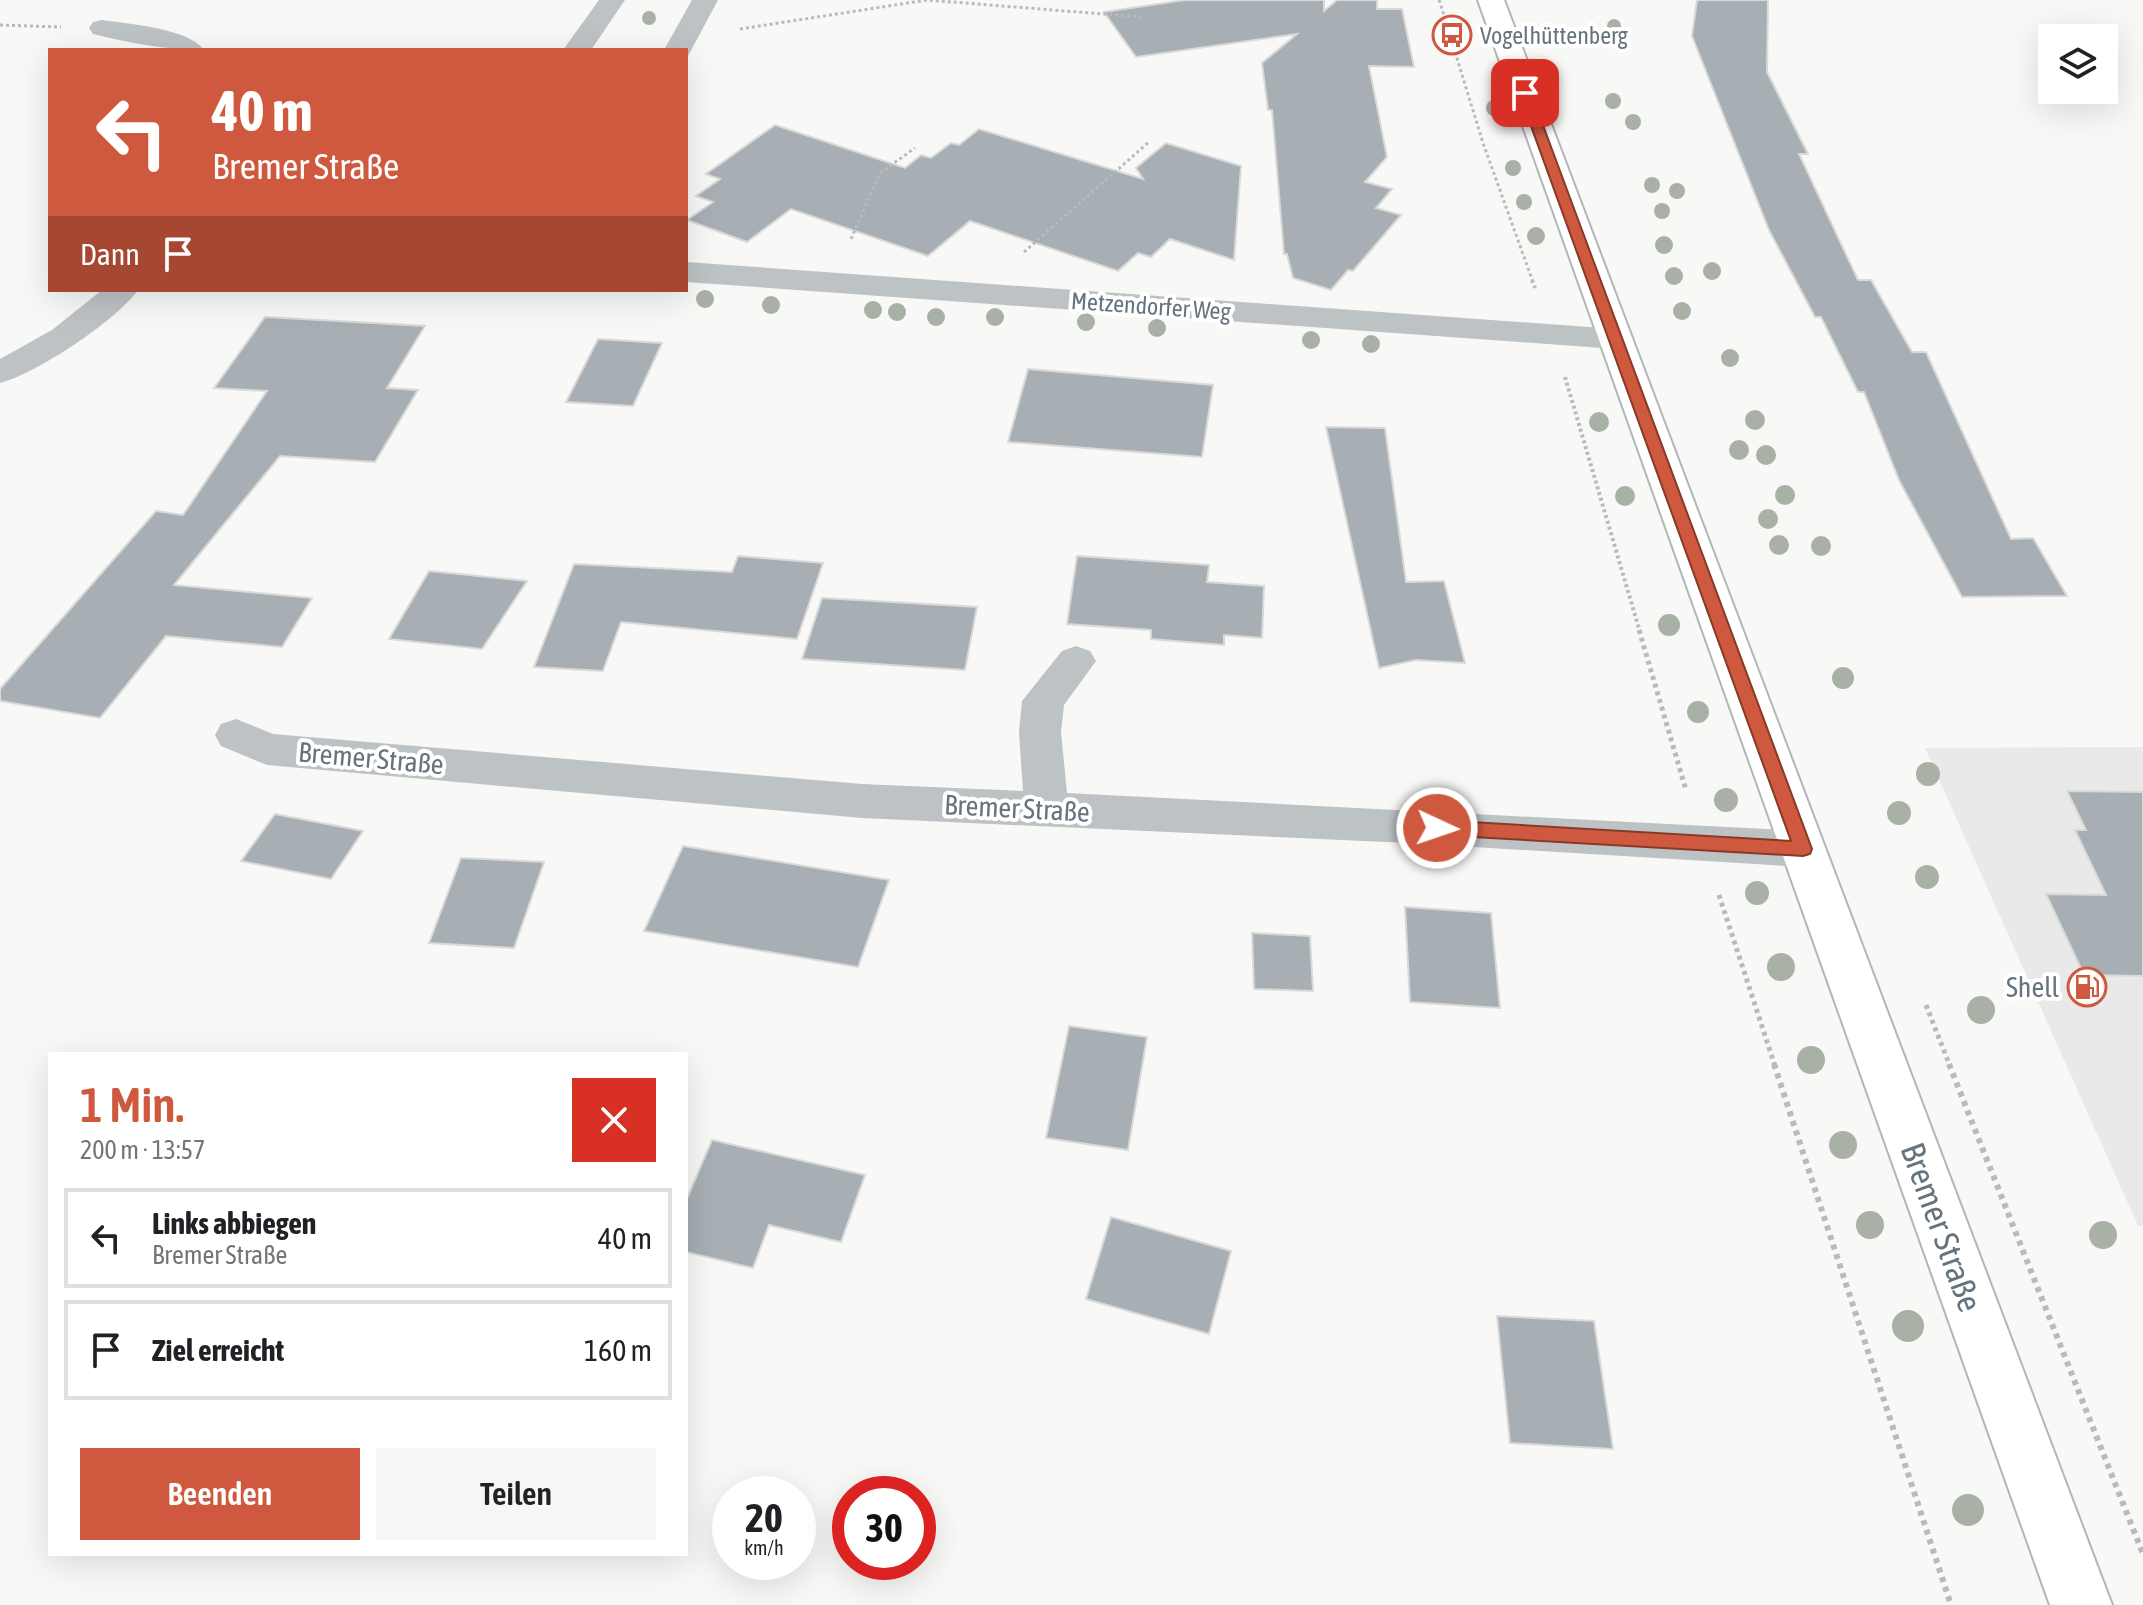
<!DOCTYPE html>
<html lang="de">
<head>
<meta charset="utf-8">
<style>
	body { margin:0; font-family:"Asap Condensed",sans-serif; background:#f6f6f6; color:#202124; height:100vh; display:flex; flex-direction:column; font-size:30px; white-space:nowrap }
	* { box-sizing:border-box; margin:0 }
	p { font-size:26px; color:#757577 }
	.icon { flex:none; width:44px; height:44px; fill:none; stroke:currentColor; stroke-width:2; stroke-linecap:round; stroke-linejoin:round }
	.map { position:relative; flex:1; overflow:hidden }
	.panel { position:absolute; left:48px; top:1052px; width:640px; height:504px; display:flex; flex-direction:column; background:#fff; border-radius:0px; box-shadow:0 8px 32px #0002 }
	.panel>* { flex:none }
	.banner { position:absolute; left:48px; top:48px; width:640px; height:244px; border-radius:0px; box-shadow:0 8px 32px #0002; background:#cf593e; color:#fff; overflow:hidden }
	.controls { position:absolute; left:2038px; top:24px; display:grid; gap:16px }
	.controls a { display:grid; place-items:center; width:80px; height:80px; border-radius:0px; background:#fff; box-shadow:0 8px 32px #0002; font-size:40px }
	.speed { position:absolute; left:712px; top:1476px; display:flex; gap:16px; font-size:40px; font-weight:700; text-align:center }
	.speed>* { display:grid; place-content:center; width:104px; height:104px; border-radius:50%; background:#fff; box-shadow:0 8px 32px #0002; line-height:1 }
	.speed small { font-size:20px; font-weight:400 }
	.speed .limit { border:12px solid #d22; background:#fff; color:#111 }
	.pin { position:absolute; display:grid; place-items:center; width:68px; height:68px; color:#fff; margin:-34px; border-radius:16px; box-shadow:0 4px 12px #0006 }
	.me { position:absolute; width:88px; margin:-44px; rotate:93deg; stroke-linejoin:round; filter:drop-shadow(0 0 6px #0008) }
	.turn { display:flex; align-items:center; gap:28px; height:168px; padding:0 32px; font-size:36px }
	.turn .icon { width:104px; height:104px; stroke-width:2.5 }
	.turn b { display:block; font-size:56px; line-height:68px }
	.then { display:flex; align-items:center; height:76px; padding:0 32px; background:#0003; gap:16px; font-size:30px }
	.round { display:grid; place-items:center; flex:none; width:84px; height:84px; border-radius:0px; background:#f6f6f6 }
	.headline { display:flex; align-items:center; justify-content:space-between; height:136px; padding:0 32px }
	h1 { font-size:48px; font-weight:600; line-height:60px; color:#cf593e }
	.cta { display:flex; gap:16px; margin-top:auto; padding:16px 32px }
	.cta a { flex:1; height:92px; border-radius:0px; background:#cf593e; color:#fff; font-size:32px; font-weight:600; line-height:92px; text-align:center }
	.cta a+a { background:#f6f6f6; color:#202124 }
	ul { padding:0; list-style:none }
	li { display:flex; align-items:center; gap:24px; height:100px; margin:0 16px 12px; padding:0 16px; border:4px solid #e0e0e0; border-radius:0px }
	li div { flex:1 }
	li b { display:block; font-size:30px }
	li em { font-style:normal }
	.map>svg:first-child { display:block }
	.built { fill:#e9e9e9 }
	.building { fill:#a7aeb4; stroke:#d9d9d8; stroke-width:2 }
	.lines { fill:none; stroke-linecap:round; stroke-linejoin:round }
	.major-casing { stroke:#b1b6b9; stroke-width:4 }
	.path-far3 { stroke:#b8bbbe; stroke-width:3; stroke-dasharray:3 3; stroke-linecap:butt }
	.path-far2 { stroke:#b8bbbe; stroke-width:4; stroke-dasharray:3 3; stroke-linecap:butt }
	.path-far1 { stroke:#b8bbbe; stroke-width:5; stroke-dasharray:4 4; stroke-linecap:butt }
	.path { stroke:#b8bbbe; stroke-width:6; stroke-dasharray:5 5; stroke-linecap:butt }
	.minor { fill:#bdc2c5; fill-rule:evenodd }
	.major { fill:#fff; fill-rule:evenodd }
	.tree { fill:#a9b0a6 }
	.route { fill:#cf593e; stroke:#873a28; stroke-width:2 }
	.labels { text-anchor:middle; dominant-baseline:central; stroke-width:8; stroke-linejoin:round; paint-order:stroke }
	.far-poi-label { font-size:24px; fill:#66747d; stroke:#fff; text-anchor:start }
	.far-street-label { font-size:24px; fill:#66747d; stroke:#fff }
	.street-label { font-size:28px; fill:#66747d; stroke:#fff }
	.poi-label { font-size:28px; fill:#66747d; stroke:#fff; text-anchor:end }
	.near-street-label { font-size:34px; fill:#66747d; stroke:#fff }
</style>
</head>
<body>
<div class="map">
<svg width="2143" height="1605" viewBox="0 0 2143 1605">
	<rect width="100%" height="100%" fill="#f8f8f6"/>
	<path class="built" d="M2143,747V1226H2138L1925,748Z"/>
	<path class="building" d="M1185,0H1324V11L1337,0H1377V9H1402L1414,67L1369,66L1387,157L1365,182L1392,189L1376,208L1401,215L1353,271L1348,270L1331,290L1293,278L1287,254H1284L1272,110H1268L1262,63L1297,34L1136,57L1104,12Z
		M1697,0H1768L1767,72L1808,154H1799L1858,280H1871L1912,352H1926L2011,539L2033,538L2067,596L1962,597L1899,480L1864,392H1858L1821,317H1815L1769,230L1692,36Z
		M775,125L905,168L921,155L931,158L951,143L959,145L979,129L1143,179L1136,168L1166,143L1241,166L1234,260L1170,239L1151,257L1138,253L1118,271L970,221L928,256L791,209L747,242L687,220L713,202L696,196L720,179L706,174Z
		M265,317L425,326L387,388L418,390L375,462L280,456L174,585L312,598L282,647L166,636L100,718L0,701V689L156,511L183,515L267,391L214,388Z
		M598,339L662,343L633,406L566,402Z
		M1028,369L1213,385L1202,457L1008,442Z
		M1326,427L1385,428L1406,582L1444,581L1465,663L1416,660L1379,668Z
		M738,556L823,563L797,639L621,622L603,671L534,667L574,564L732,572Z
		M1077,556L1209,565L1207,582L1264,586L1262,638L1224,635V645L1151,639V630L1067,624Z
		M429,571L527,581L482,649L389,639Z
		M822,598L977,607L965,670L802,659Z
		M2067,791L2143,792V976L2084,975L2046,894L2106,895L2075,830H2086Z
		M275,814L363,831L331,879L241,861Z
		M683,846L889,880L858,967L644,931Z
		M461,858L544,862L514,948L429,943Z
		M1405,907L1491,913L1500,1008L1410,1002Z
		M1252,933L1310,936L1313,991L1254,989Z
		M1069,1026L1147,1037L1128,1150L1046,1138Z
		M712,1140L865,1175L841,1242L769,1225L753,1268L686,1252V1201Z
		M1111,1217L1231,1251L1209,1334L1086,1299Z
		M1497,1316L1594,1321L1613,1449L1510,1443Z"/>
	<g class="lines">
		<defs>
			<path id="major" d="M1478,0H1504L2112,1605H2050Z"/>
		</defs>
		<use href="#major" class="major-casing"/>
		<path class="path-far3" d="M1439,0L1444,15
			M0,25L61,27
			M740,29L927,0L1141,17
			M1448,29L1483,143L1533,282
			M851,239L880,173L915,148
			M1024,252L1149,142"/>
		<path class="path-far2" d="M1532,280L1535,288
			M1565,377L1640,632"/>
		<path class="path-far1" d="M1639,630L1686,790
			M1719,895L1775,1066
			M1926,1005L1950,1066"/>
		<path class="path" d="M1774,1064L1951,1605
			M1949,1064L2143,1554"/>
		<path class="minor" d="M599,0H625L591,50H563Z
			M692,0H718L688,56L686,50H664Z
			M102,20C128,24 188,28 204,50C167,50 129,43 93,34L89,28L93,22Z
			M686,262L1616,329L1628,332L1633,339L1628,346L1616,349L686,282Z
			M102,290H138C117,320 36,374 0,383V359L52,330Z
			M1076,646L1090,651L1096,661L1064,705L1061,732L1067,793L1803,831L1819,837L1826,849L1819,861L1803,867L1408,843L862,818L267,765L221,746L215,735L221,724L236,719L273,734L862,784L1023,791L1019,732L1022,701L1062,651Z"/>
		<use href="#major" class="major"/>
	</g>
	<g class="tree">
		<circle cx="649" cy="18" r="7"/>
		<circle cx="1614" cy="26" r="7"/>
		<circle cx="1613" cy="101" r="8"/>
		<circle cx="1494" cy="108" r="8"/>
		<circle cx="1633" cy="122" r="8"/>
		<circle cx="1513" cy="168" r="8"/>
		<circle cx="1652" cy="185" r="8"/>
		<circle cx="1677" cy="191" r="8"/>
		<circle cx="1524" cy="202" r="8"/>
		<circle cx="1662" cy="211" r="8"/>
		<circle cx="1536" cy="236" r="9"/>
		<circle cx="1664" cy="245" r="9"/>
		<circle cx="1712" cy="271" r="9"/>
		<circle cx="1674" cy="276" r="9"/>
		<circle cx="705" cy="299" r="9"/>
		<circle cx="771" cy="305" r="9"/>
		<circle cx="873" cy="310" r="9"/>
		<circle cx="1682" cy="311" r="9"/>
		<circle cx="897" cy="312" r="9"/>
		<circle cx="936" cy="317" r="9"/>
		<circle cx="995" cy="317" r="9"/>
		<circle cx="1086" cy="322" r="9"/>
		<circle cx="1157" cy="328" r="9"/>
		<circle cx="1311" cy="340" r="9"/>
		<circle cx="1371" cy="344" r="9"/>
		<circle cx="1730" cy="358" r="9"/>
		<circle cx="1755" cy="420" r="10"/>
		<circle cx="1599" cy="422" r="10"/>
		<circle cx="1739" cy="450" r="10"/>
		<circle cx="1766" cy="455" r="10"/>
		<circle cx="1785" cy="495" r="10"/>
		<circle cx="1625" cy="496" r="10"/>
		<circle cx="1768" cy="519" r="10"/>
		<circle cx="1779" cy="545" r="10"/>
		<circle cx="1821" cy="546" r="10"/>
		<circle cx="1669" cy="625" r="11"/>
		<circle cx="1843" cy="678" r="11"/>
		<circle cx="1698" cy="712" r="11"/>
		<circle cx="1928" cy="774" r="12"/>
		<circle cx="1726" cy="800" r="12"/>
		<circle cx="1899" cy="813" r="12"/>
		<circle cx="1927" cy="877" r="12"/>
		<circle cx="1757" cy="893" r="12"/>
		<circle cx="1781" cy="967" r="14"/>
		<circle cx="1981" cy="1010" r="14"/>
		<circle cx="1811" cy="1060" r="14"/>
		<circle cx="1843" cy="1145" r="14"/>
		<circle cx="1870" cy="1225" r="14"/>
		<circle cx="2103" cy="1235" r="14"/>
		<circle cx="1908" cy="1326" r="16"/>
		<circle cx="1968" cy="1510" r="16"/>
	</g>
	<path class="route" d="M1521,90L1531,93L1812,849L1810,854L1803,856L1437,835L1428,828L1437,820L1791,841L1519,93Z"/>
	<defs>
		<symbol id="bus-ring" viewBox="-11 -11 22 22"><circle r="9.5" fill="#fff" stroke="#cf593e" stroke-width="1.5"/><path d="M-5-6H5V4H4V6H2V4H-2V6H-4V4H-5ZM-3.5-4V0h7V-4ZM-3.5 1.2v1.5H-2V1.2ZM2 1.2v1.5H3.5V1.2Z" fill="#cf593e"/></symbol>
		<symbol id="fuel-ring" viewBox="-11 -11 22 22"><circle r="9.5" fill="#fff" stroke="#cf593e" stroke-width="1.5"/><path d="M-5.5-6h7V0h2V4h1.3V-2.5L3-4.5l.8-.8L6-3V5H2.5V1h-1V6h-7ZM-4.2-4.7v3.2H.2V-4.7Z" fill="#cf593e"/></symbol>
	</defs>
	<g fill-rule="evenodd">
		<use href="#bus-ring" x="1430" y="13" width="44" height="44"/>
		<use href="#fuel-ring" x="2065" y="965" width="44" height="44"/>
	</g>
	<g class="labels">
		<g class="far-poi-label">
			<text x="1480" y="35">Vogelhüttenberg</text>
		</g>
		<g class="far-street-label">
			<text transform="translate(1151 306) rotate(4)">Metzendorfer Weg</text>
		</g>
		<g class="street-label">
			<text transform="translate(371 758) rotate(5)">Bremer Straße</text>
			<text transform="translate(1017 808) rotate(3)">Bremer Straße</text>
		</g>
		<g class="poi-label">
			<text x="2059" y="987">Shell</text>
		</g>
		<g class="near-street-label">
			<text transform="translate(1942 1227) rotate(70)">Bremer Straße</text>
		</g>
	</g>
</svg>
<div class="controls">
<a><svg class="icon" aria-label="layers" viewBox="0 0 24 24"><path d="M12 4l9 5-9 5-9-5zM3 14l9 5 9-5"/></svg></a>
</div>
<div class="speed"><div>20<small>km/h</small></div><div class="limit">30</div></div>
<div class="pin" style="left:1525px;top:93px;background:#d93025"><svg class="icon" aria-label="arrive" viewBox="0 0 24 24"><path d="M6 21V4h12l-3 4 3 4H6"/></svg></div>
<svg class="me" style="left:1437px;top:828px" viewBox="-20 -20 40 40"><circle r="17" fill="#cf593e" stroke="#fff" stroke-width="3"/><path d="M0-11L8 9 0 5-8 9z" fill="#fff"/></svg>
<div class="banner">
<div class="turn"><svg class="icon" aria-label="left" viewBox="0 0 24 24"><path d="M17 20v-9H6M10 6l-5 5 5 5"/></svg><div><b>40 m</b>Bremer Straße</div></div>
<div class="then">Dann<svg class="icon" aria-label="arrive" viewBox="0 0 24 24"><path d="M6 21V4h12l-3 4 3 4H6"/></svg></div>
</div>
<section class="panel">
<div class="headline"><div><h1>1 Min.</h1><p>200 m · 13:57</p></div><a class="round" style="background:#d93025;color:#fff"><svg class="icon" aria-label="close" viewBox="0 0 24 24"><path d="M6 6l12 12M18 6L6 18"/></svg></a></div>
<ul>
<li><svg class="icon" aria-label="left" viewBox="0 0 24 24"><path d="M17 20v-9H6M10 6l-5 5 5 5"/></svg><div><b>Links abbiegen</b><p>Bremer Straße</p></div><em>40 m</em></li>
<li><svg class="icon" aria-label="arrive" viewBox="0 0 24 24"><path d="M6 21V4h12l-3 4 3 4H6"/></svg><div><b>Ziel erreicht</b></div><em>160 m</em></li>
</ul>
<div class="cta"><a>Beenden</a><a>Teilen</a></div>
</section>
</div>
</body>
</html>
